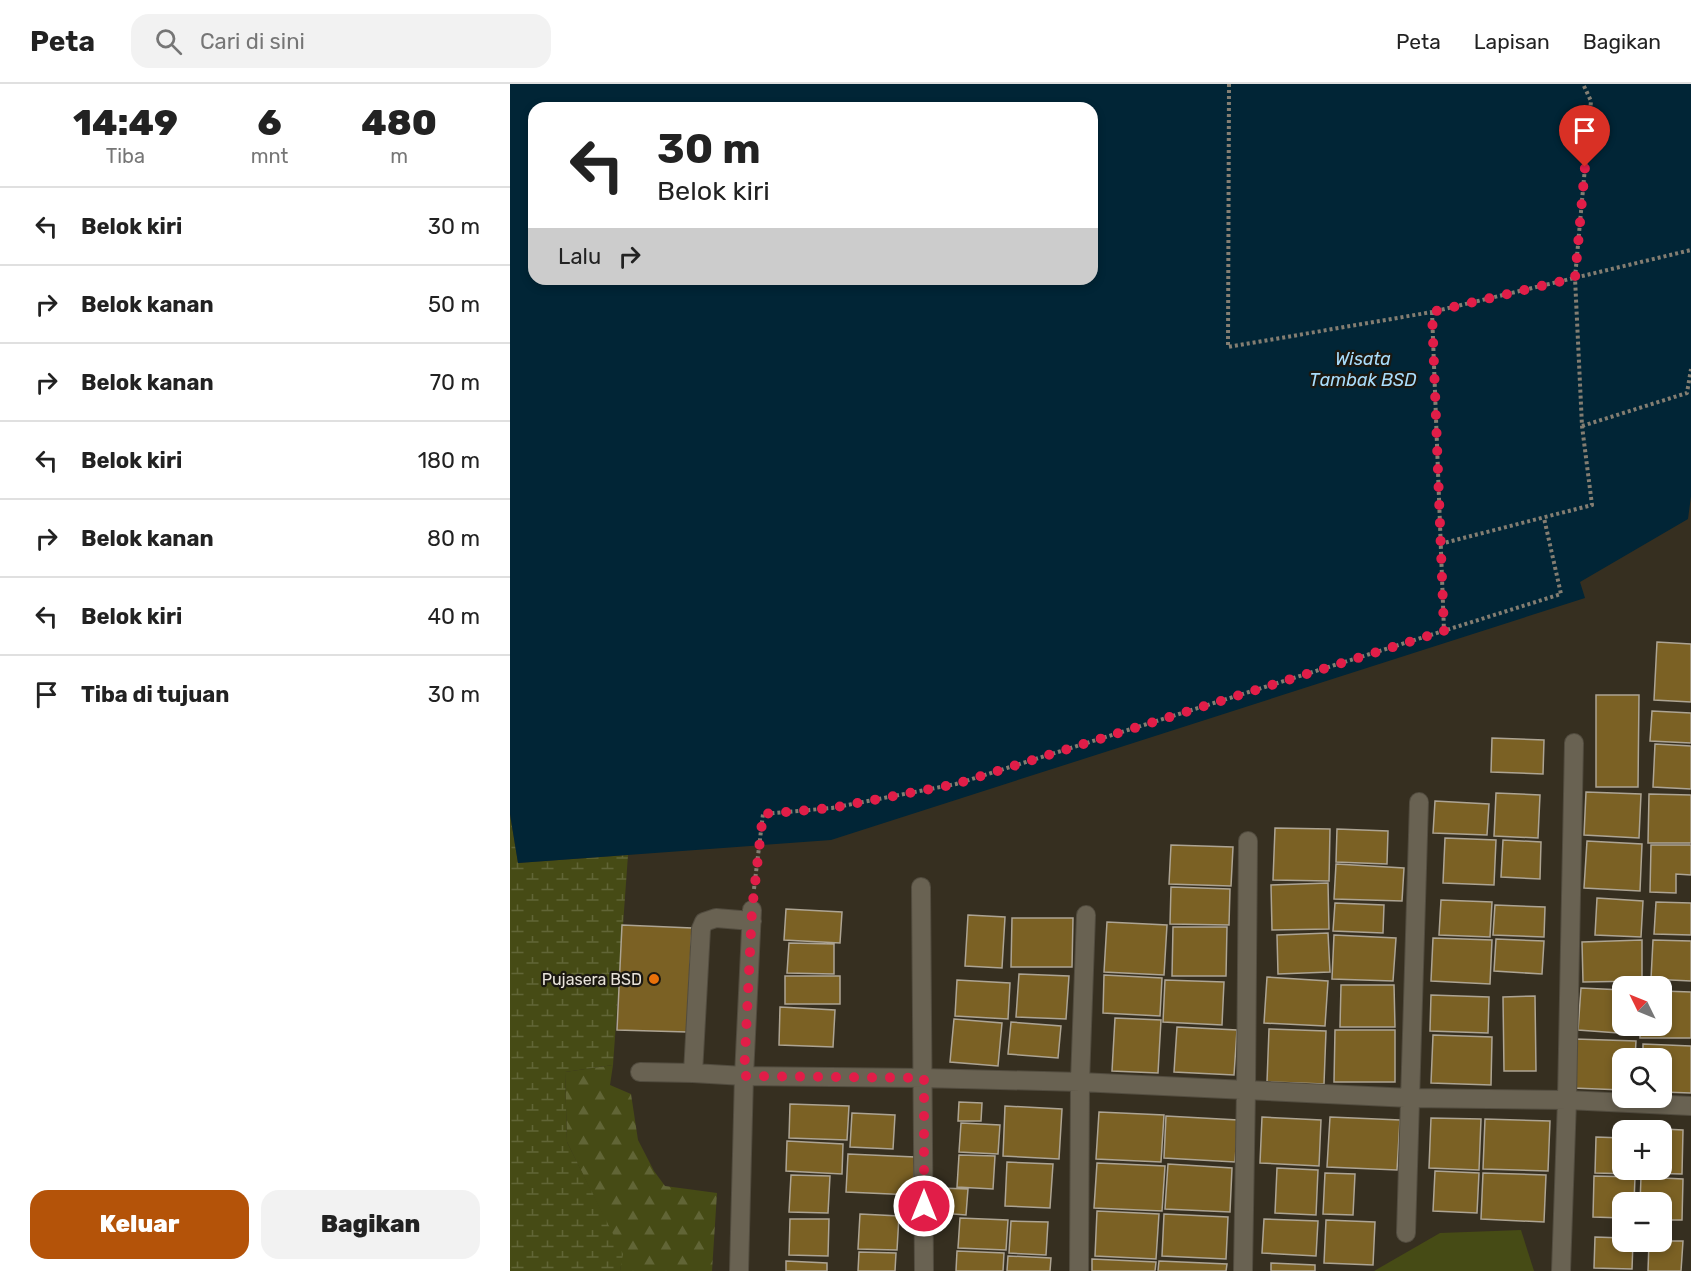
<!DOCTYPE html>
<html lang="id">
<head>
<meta charset="utf-8">
<style>
	body { margin:0; font-family:Rubik,sans-serif; background:#f2f2f2; color:#222; height:100vh; display:flex; flex-direction:column; font-size:22px; white-space:nowrap }
	* { box-sizing:border-box; margin:0 }
	p { font-size:20px; color:#767676 }
	.icon { flex:none; width:33px; height:33px; fill:none; stroke:currentColor; stroke-width:2; stroke-linecap:round; stroke-linejoin:round }
	.map { position:relative; flex:1; overflow:hidden }
	.details { display:flex; flex-direction:column; background:#fff; width:510px }
	.details>* { flex:none }
	.banner { position:absolute; left:18px; top:18px; width:570px; height:183px; border-radius:18px; box-shadow:0 3px 9px #0003; background:#fff; color:#222; overflow:hidden }
	.needle { width:39px; rotate:313deg }
	.tools { position:absolute; left:1102px; top:892px; display:grid; gap:12px }
	.tools a { display:grid; place-items:center; width:60px; height:60px; border-radius:12px; background:#fff; box-shadow:0 3px 9px #0003; font-size:30px }
	.pin { position:absolute; display:grid; place-items:center; width:51px; height:51px; color:#fff; margin:-62px -26px; border-radius:50% 50% 50% 0; rotate:-45deg; box-shadow:0 0 6px #0007 }
	.pin .icon { rotate:45deg }
	.me { position:absolute; width:66px; margin:-33px; rotate:0deg; stroke-linejoin:round; filter:drop-shadow(0 0 4px #0008) }
	.turn { display:flex; align-items:center; gap:21px; height:126px; padding:0 30px; font-size:27px }
	.turn .icon { width:78px; height:78px; stroke-width:2.5 }
	.turn b { display:block; font-size:42px; line-height:51px }
	.then { display:flex; align-items:center; height:57px; padding:0 30px; background:#0003; gap:12px; font-size:22px }
	.eta { display:flex; justify-content:space-evenly; align-items:center; height:102px; text-align:center }
	.eta b { font-size:36px; font-weight:800; line-height:42px }
	.primary-button { display:flex; gap:12px; margin-top:auto; padding:12px 30px }
	.primary-button a { flex:1; height:69px; border-radius:18px; background:#b45309; color:#fff; font-size:24px; font-weight:800; line-height:69px; text-align:center }
	.primary-button a+a { background:#f2f2f2; color:#222 }
	ul { padding:0; list-style:none }
	li { display:flex; align-items:center; gap:18px; height:78px; padding:0 30px; border-top:2px solid #e0e0e0 }
	li div { flex:1 }
	li b { display:block; font-size:22px }
	li em { font-style:normal }
	header { display:flex; align-items:center; gap:36px; box-sizing:border-box; height:84px; padding:0 30px; background:#fff; border-bottom:2px solid #e0e0e0 }
	header strong { font-size:28px }
	nav { display:flex; gap:33px; margin-inline-start:auto; font-size:21px }
	.search { width:420px; height:54px; background:#f2f2f2; display:flex; align-items:center; gap:15px; box-sizing:border-box; padding:0 21px; border-radius:18px; color:#767676; font-size:22px }
	main { display:flex; flex:1; min-height:0 }
	.map>svg:first-child { display:block }
	.green { fill:#464b15 }
	.forest { fill:url(#forest-firs) }
	.wetland { fill:url(#wetland-marsh) }
	.water { fill:#012536; fill-rule:evenodd }
	.building { fill:#7b6124; stroke:#ada493; stroke-width:1.5 }
	.lines { fill:none; stroke-linecap:round; stroke-linejoin:round }
	.minor-casing { stroke:#524c3f; stroke-width:20 }
	.path { stroke:#847e72; stroke-width:4; stroke-dasharray:3 3; stroke-linecap:butt }
	.minor { stroke:#696252; stroke-width:18 }
	.route { stroke:#e11d48; stroke-width:10; stroke-dasharray:0 18 }
	.food-dot { fill:#e8710a; stroke:#1b1811; stroke-width:2 }
	.labels { text-anchor:middle; dominant-baseline:central; stroke-width:4.5; stroke-linejoin:round; paint-order:stroke }
	.poi-label { font-size:16px; fill:#e8e3da; stroke:#1b1811; text-anchor:end }
	.water-label { font-size:18px; font-style:italic; fill:#a9ddfc; stroke:#1b1811 }
</style>
</head>
<body>
<header>
<strong>Peta</strong>
<div class="search"><svg class="icon" aria-label="search" viewBox="0 0 24 24"><circle cx="10" cy="10" r="6"/><path d="M15 15l6 6"/></svg>Cari di sini</div>
<nav><a>Peta</a><a>Lapisan</a><a>Bagikan</a></nav>
</header>
<main>
<section class="details">
<div class="eta">
<div><b>14:49</b><p>Tiba</p></div>
<div><b>6</b><p>mnt</p></div>
<div><b>480</b><p>m</p></div>
</div>
<ul>
<li><svg class="icon" aria-label="left" viewBox="0 0 24 24"><path d="M17 20v-9H6M10 6l-5 5 5 5"/></svg><div><b>Belok kiri</b></div><em>30 m</em></li>
<li><svg class="icon" aria-label="right" viewBox="0 0 24 24"><path d="M7 20v-9h11M14 6l5 5-5 5"/></svg><div><b>Belok kanan</b></div><em>50 m</em></li>
<li><svg class="icon" aria-label="right" viewBox="0 0 24 24"><path d="M7 20v-9h11M14 6l5 5-5 5"/></svg><div><b>Belok kanan</b></div><em>70 m</em></li>
<li><svg class="icon" aria-label="left" viewBox="0 0 24 24"><path d="M17 20v-9H6M10 6l-5 5 5 5"/></svg><div><b>Belok kiri</b></div><em>180 m</em></li>
<li><svg class="icon" aria-label="right" viewBox="0 0 24 24"><path d="M7 20v-9h11M14 6l5 5-5 5"/></svg><div><b>Belok kanan</b></div><em>80 m</em></li>
<li><svg class="icon" aria-label="left" viewBox="0 0 24 24"><path d="M17 20v-9H6M10 6l-5 5 5 5"/></svg><div><b>Belok kiri</b></div><em>40 m</em></li>
<li><svg class="icon" aria-label="arrive" viewBox="0 0 24 24"><path d="M6 21V4h12l-3 4 3 4H6"/></svg><div><b>Tiba di tujuan</b></div><em>30 m</em></li>
</ul>
<div class="primary-button"><a>Keluar</a><a>Bagikan</a></div>
</section>
<div class="map">
<svg width="1181" height="1187" viewBox="0 0 1181 1187">
	<defs>
		<pattern id="forest-firs" width="22" height="20" patternUnits="userSpaceOnUse" patternTransform="scale(1.5)"><rect width="22" height="20" fill="#464b15"/><path d="M5 1l3.5 6h-7zM16 11l3.5 6h-7z" fill="#616536"/></pattern>
		<pattern id="wetland-marsh" width="20" height="14" patternUnits="userSpaceOnUse" patternTransform="scale(1.5)"><rect width="20" height="14" fill="#464b15"/><path d="M1 5h8M5 5V1M11 12h8M15 12V8" fill="none" stroke="#616536"/></pattern>
	</defs>
	<rect width="100%" height="100%" fill="#362f20"/>
	<path class="green" d="M1011,1146L1024,1187H864L930,1149Z"/>
	<path class="forest" d="M103,981L100,1001L121,1010L128,1056L144,1087L155,1102L207,1109L202,1187H110L112,1170L57,1058L55,988Z"/>
	<path class="wetland" d="M0,730L8,779L118,771L103,981L55,988L57,1058L113,1170L110,1187H0Z"/>
	<path class="water" d="M0,0H1181V412L1178,435L1070,498L1075,514L321,756L8,779L0,730ZM24,24H582V195H24Z"/>
	<path class="building" d="M1147,558L1181,560V618L1144,616Z
		M1086,611H1129L1128,703H1086Z
		M1142,627L1181,629V659L1140,657Z
		M982,654L1034,656L1033,690L981,688Z
		M1145,660L1181,662V705L1143,703Z
		M1076,708L1131,710L1129,754L1074,751Z
		M986,709L1030,711L1028,754L984,752Z
		M1139,710L1181,711V759H1138Z
		M925,717L979,720L977,751L923,749Z
		M765,744L820,745L819,797L763,796Z
		M827,745L878,747L877,780L826,778Z
		M935,754L986,756L984,801L933,799Z
		M993,756L1031,758L1030,795L991,793Z
		M1077,757L1132,760L1130,807L1074,804Z
		M661,761L723,763L721,802L659,800Z
		M1141,761H1181V791L1166,790V809L1140,808Z
		M826,780L894,784L892,817L824,815Z
		M818,799L819,845L762,846L761,801Z
		M661,803L720,805L719,841L660,840Z
		M1087,814L1133,817L1131,853L1085,851Z
		M931,816L982,818L980,853L929,851Z
		M1146,818L1181,819V851L1144,850Z
		M825,819L874,821L873,849L823,847Z
		M985,821L1035,823L1034,853L983,851Z
		M276,825L332,828L330,859L274,856Z
		M458,831L495,833L492,884L455,882Z
		M502,834H563L562,883H501Z
		M597,838L657,841L654,891L594,888Z
		M112,841L182,844L177,948L107,946Z
		M663,843H717L716,892H662Z
		M818,849L820,888L768,890L767,851Z
		M824,851L886,854L883,897L822,895Z
		M923,854L982,856L980,900L921,897Z
		M986,855L1034,857L1032,890L984,887Z
		M1132,856V897L1073,898L1072,858Z
		M1143,856L1181,857V897L1141,895Z
		M279,859L324,860V890L277,889Z
		M509,890L559,892L556,935L506,933Z
		M594,891L652,894L650,932L593,929Z
		M275,892H330V920H275Z
		M757,893L818,897L815,942L754,939Z
		M447,896L500,899L498,935L445,932Z
		M655,896L714,898L712,941L653,938Z
		M831,901H884L885,943H830Z
		M1071,904L1113,906V942H1123L1122,950L1068,946Z
		M1152,907L1181,908V954H1130V942H1152Z
		M921,911L979,913L978,949L920,947Z
		M1025,912L1026,987H994L993,913Z
		M270,923L325,926L323,963L269,961Z
		M605,934L651,936L648,989L602,987Z
		M444,935L492,939L488,982L440,978Z
		M501,938L551,942L548,974L498,970Z
		M667,943L727,946L724,991L664,988Z
		M759,945L816,947L814,1000L757,998Z
		M825,946H885V998H824Z
		M923,951L982,953L981,1001L921,999Z
		M1065,955L1126,957L1125,975H1113V1006L1063,1004Z
		M1133,960L1181,962V1009L1152,1008V975H1133Z
		M449,1018L472,1019L471,1037H448Z
		M280,1020L339,1022L337,1056L279,1054Z
		M495,1022L552,1025L549,1075L493,1072Z
		M589,1028L654,1031L651,1078L586,1075Z
		M342,1029L385,1031L383,1065L340,1063Z
		M656,1032L728,1036L725,1078L654,1074Z
		M752,1033L811,1036L809,1082L750,1079Z
		M820,1033L890,1036L887,1086L817,1083Z
		M921,1034L971,1035L969,1086L919,1084Z
		M975,1035L1040,1037L1038,1087L973,1085Z
		M451,1039L490,1041L488,1070L449,1068Z
		M1132,1044L1173,1046L1172,1090L1130,1089L1131,1086H1152V1047H1132Z
		M1086,1053L1113,1054V1086H1126V1090L1085,1089Z
		M277,1057L333,1060L332,1090L276,1087Z
		M338,1070L405,1073L403,1111L336,1108Z
		M449,1071L485,1072L483,1105L447,1103Z
		M497,1078L543,1080L540,1124L495,1122Z
		M587,1079L655,1082L652,1127L584,1124Z
		M658,1080L722,1084L720,1128L655,1125Z
		M767,1084L808,1086L806,1131L765,1129Z
		M925,1087L969,1089L967,1129L923,1127Z
		M815,1089L845,1090L843,1131L813,1130Z
		M973,1089L1036,1091L1034,1138L971,1135Z
		M281,1091L320,1092L318,1129L279,1128Z
		M1084,1092L1125,1093L1124,1119H1113V1134L1083,1133Z
		M1131,1093L1173,1095L1172,1136H1152V1119H1130Z
		M431,1104L458,1105L456,1131L430,1129Z
		M587,1127L649,1130L646,1175L585,1172Z
		M350,1130L389,1132L387,1166L348,1165Z
		M654,1130L718,1133L716,1175L652,1172Z
		M450,1134L498,1136L496,1166L448,1164Z
		M280,1135H319L318,1172L279,1171Z
		M754,1135L808,1137L806,1172L752,1169Z
		M816,1136L865,1138L863,1181L814,1179Z
		M501,1137L538,1138L536,1171L499,1169Z
		M1085,1153L1113,1154V1158H1123L1122,1185L1084,1184Z
		M1152,1157H1173L1171,1187H1138L1139,1158H1152Z
		M447,1167L494,1169L493,1187H446Z
		M349,1168L386,1169L385,1187H348Z
		M498,1172L541,1174L540,1187H497Z
		M582,1175L646,1178L645,1187H582Z
		M276,1177L317,1179V1187H276Z
		M649,1177L717,1180L716,1187H648Z
		M761,1179L805,1181V1187H761Z"/>
	<g class="lines">
		<defs>
			<path id="minor" d="M411,803L414,1187
				M130,988L183,989L234,992L413,994L570,998L900,1014L1057,1016L1181,1022
				M183,989L191,845L194,838L206,834L242,837
				M896,1149L909,718
				M229,1187L234,992L242,826
				M569,1187L570,998L576,831
				M733,1187L736,1005L738,757
				M1051,1187L1057,1016L1064,659"/>
		</defs>
		<use href="#minor" class="minor-casing"/>
		<path class="path" d="M719,0L718,263L922,228L1181,166
			M922,228L934,547
			M1072,342L1177,309L1181,285
			M930,460L1082,421L1072,342L1065,194L1081,17L1073,0
			M244,805L253,730L322,724L446,700L1051,510L1034,434"/>
		<use href="#minor" class="minor"/>
	</g>
	<g class="lines">
		<path class="route" d="M414,1122V994L234,992L242,826L253,730L322,724L446,700L934,547L922,228L1065,194L1075,83"/>
	</g>
	<circle class="food-dot" cx="144" cy="895" r="6"/>
	<g class="labels">
		<g class="poi-label">
			<text x="132" y="895">Pujasera BSD</text>
		</g>
		<g class="water-label">
			<text x="853" y="275">Wisata<tspan x="853" dy="21">Tambak BSD</tspan></text>
		</g>
	</g>
</svg>
<div class="tools">
<a><svg class="needle" viewBox="-14 -14 28 28"><path d="M0-13l5 13h-10z" fill="#e53935"/><path d="M0 13l5-13h-10z" fill="#767676"/></svg></a>
<a><svg class="icon" aria-label="search" viewBox="0 0 24 24"><circle cx="10" cy="10" r="6"/><path d="M15 15l6 6"/></svg></a>
<a>+</a>
<a>−</a>
</div>
<div class="pin" style="left:1075px;top:83px;background:#d93025"><svg class="icon" aria-label="arrive" viewBox="0 0 24 24"><path d="M6 21V4h12l-3 4 3 4H6"/></svg></div>
<svg class="me" style="left:414px;top:1122px" viewBox="-20 -20 40 40"><circle r="17" fill="#e11d48" stroke="#fff" stroke-width="3"/><path d="M0-11L8 9 0 5-8 9z" fill="#fff"/></svg>
<div class="banner">
<div class="turn"><svg class="icon" aria-label="left" viewBox="0 0 24 24"><path d="M17 20v-9H6M10 6l-5 5 5 5"/></svg><div><b>30 m</b>Belok kiri</div></div>
<div class="then">Lalu<svg class="icon" aria-label="right" viewBox="0 0 24 24"><path d="M7 20v-9h11M14 6l5 5-5 5"/></svg></div>
</div>
</div>
</main>
</body>
</html>
